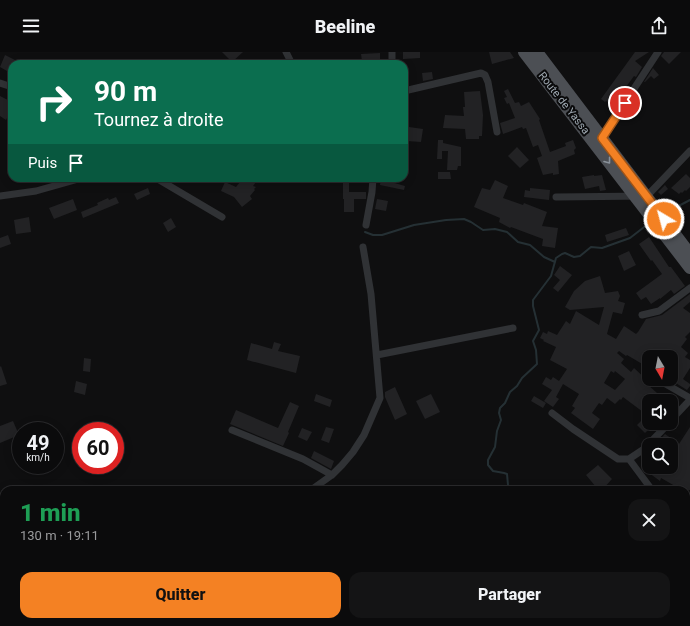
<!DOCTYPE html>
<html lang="fr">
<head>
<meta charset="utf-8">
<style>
	body { margin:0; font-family:Roboto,sans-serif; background:#141415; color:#f1f3f6; height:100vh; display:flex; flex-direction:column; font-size:15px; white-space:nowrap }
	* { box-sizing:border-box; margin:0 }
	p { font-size:13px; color:#9a9b9d }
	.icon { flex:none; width:22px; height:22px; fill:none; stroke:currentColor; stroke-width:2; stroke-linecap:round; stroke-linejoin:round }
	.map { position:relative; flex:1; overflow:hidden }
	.panel { position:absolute; left:0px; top:434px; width:690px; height:140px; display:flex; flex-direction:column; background:#0b0b0c; border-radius:12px 12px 0 0; box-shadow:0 2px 10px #0003,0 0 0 1px #2b2b2d }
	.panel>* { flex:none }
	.guide { position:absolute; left:8px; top:8px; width:400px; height:122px; border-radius:12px; box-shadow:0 2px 10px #0003,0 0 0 1px #2b2b2d; background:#0b6e4f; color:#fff; overflow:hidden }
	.needle { width:26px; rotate:170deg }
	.buttons { position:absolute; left:642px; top:298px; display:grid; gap:8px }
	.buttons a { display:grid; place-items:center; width:36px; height:36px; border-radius:8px; background:#0b0b0c; box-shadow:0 2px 10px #0003,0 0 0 1px #2b2b2d; font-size:20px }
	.speed { position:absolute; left:12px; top:370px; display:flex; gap:8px; font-size:20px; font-weight:700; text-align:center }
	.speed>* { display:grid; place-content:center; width:52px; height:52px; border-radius:50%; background:#0b0b0c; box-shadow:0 2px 10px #0003,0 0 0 1px #2b2b2d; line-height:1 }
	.speed small { font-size:10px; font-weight:400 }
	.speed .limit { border:6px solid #d22; background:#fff; color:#111 }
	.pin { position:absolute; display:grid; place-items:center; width:34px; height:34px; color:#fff; margin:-17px; border:2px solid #fff; border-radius:50%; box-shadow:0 1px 4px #0007 }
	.me { position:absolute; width:44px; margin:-22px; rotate:323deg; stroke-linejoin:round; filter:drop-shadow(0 0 3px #0008) }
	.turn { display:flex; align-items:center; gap:14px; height:84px; padding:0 20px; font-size:18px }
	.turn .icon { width:52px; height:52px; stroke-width:2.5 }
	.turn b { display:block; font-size:28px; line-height:34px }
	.then { display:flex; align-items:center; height:38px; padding:0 20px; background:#0003; gap:8px; font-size:15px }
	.round { display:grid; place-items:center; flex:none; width:42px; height:42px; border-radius:12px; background:#141415 }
	.overview { display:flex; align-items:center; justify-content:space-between; height:68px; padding:0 20px }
	h1 { font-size:24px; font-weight:800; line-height:30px; color:#1e9e55 }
	.primary-button { display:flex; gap:8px; margin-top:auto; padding:8px 20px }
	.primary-button a { flex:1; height:46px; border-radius:12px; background:#f48123; color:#111; font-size:16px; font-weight:800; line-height:46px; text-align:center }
	.primary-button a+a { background:#141415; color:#f1f3f6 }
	header { display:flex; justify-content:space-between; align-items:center; height:52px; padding:0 20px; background:#0b0b0c; font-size:18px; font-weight:800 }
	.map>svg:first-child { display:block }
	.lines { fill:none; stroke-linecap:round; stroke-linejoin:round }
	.stream { stroke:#253034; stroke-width:2 }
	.building { fill:#222224; fill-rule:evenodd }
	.minor { stroke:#303235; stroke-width:7 }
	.primary { stroke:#4c4f54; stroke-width:12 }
	.oneway { stroke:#8a929a }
	.route-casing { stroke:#9f5417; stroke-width:10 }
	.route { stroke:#f48123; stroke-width:7 }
	.labels { text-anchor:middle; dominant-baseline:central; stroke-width:4; stroke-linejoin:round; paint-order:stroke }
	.street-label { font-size:11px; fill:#9fa9b2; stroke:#0a0a0b }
</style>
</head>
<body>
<header><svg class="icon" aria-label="menu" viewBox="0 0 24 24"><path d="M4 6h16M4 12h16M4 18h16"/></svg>Beeline<svg class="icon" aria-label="share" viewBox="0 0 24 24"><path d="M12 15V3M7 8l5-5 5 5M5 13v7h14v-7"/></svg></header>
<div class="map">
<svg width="690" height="574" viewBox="0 0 690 574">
	<rect width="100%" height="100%" fill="#0f0f10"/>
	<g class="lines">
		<path class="stream" d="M667,160L690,148
			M365,180L373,183H382L414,173L446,168L464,167L471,170L483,178L495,177L507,180L518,190L530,193L544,205L555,210
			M510,438L508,433L507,422L504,421L493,419L488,413V408L495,395L497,379L501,368L499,361L500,356L505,351L510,340L517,334L522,326L537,312L536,298L533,289L539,278L533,254V248L551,224L556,206L562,202L565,201L574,205L580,204L591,195L602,196L630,186L648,172"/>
	</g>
	<path class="building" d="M222,0H243L232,10Z
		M403,0H420V6L403,7Z
		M489,0H510L514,6L492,12Z
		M635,0H649L635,9L642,15L636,25L634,24L626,35L627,37L614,54L606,49L605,50L601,47Z
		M664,0H681L669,12L661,4Z
		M380,1V12H364V9H362L361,2Z
		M5,3L23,12H12L9,19H7L0,15Z
		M653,16L659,23L654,27L651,24L645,30H644Z
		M432,20L433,27L423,29L422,21Z
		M508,37L515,51L519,50L521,54L529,50L540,67L539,68L550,100L566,94L565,91L573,88L576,96L574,98L575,102L558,109L559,122L553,123V121L543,123L537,106L542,104L538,93L533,95L526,76L523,77L522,75L503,82L500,71L515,66L509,51L507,52L504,46L507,45L504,39Z
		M480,39L483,63L482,84H479V87H466L465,77L443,76L445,63L464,64L463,55H465L464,40Z
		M0,44L12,50V56L6,68L0,64Z
		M409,75L423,77L421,90L407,89Z
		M438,88H443V91L461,95V114H458L457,118H447L448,99H442V107H437Z
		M517,95L529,108L520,116L508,104Z
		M438,120H450L451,127H438Z
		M686,122L690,126V135L686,139L685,138L682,141L681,140L679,142L671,136Z
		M594,123V124L602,123L606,138L600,139L599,134L585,137L582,125Z
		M243,126H250L256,130L253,134L256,135L254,137L255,138L250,144L252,147L242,155L234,145L221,139L225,130L236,135Z
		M343,126H349V140H366V147H354V160H344V147H343Z
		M381,126H392L391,130L405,134L404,138L380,133Z
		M495,128L508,134L503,146L523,153L524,151L547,160L542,174L558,176L555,196L542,194L543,187L511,175L510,176L499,170L500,166L474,155L482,136L490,138Z
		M665,133L668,137L661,143L658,140Z
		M148,136L150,142L137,148L134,142Z
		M530,136L550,138L549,148L524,145L525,138L530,139Z
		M116,145L119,151L83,166L81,160L98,153L97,151L108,146L109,148Z
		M73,147L77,158L54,167L49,156Z
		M377,147L388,149L386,159L375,157Z
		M29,165L31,180L16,182L14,168Z
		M171,166L176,175L168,180L163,171Z
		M626,176L629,183L607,190L605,183Z
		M8,183L11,192L0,196V186Z
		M649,185L669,215H671L685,234L674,242L671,238L660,247V246L651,252L646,245L641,248L636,241L662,222L652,208L651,209L639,192Z
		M629,199L636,213L624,219L618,204Z
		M560,214L572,223L558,240L553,236L560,228L554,223Z
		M600,224L605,241L618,239L620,244L618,249L625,251L622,262L613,260L607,282L616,287L624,274L636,282L638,280L646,267L662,263L690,242V250L683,256L690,261V280L685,285L687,287L681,295L688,301L685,305L690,308V316L683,327L690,332V334L687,338L671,328V305H661L649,299V316L627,303L626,304L619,299L617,301L624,307L621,311L631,320L634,316L649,330L647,332L657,341L649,349V371H655L645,381L637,373L647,363L623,345L621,348L620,347L615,352L607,346L602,353L599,351L592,361L600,367L593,377L571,361L575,356L572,354L579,342L563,332L556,345L559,347L553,355L544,349L552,338L542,332L546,325L551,328L553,325L559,329L567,317L550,308L556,295L543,289L544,288L540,286L543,280L547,282L548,279L557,283L566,269L570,272L576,259L599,273L604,255L570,258L565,255L574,239L585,229ZM611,319L614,321L615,319L625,327L615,338L604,331Z
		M274,290L281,292L278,299L300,304L296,321L247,308L251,291L272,297Z
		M84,306L91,307L90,320L83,319Z
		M1,314L7,332L0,334V315Z
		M76,329L87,332L85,343L74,340Z
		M395,335L407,362L395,368L385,345V340Z
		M316,342L332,348L330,355L314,349Z
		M431,342L440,360L425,367L416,349Z
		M534,344L546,351L543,356L531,349Z
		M290,350L299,354L288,380L289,381L283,394L230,372L236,358L278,376Z
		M13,369L19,383L0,391V374Z
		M326,375L334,377L329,391L321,388Z
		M690,375V438H673L675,434L661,426L660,429L641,415L649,405V415H671V393H655L665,382L679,392Z
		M302,376L312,380L307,389L298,385Z
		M81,381V401L74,398Z
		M314,399L334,409L331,417L311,406Z
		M598,413L612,427L602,438H599L596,435L586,423Z"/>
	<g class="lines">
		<path class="minor" d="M286,0L292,12
			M392,12V0
			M0,31L12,35
			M404,39L481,21L485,23L488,30L497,80
			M601,87L658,0
			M156,126L222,165
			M0,144L36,139L82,126
			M556,145L647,144L690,99
			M366,173L372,140L373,126
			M642,263L659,259L690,236
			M377,303L513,276
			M646,321L649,322
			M657,327L690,346
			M552,361L573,377L618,407H629L644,397L669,371
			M671,368L690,348
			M232,378L303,407L332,423
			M629,407L652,438
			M311,438L332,423L342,413L353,400L364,383L380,346L371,242L363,195
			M686,466L690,467
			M118,570L119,574
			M609,570L610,574
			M152,574L156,570"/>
		<path class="primary" d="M524,0L690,216
			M537,0L690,202"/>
	</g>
	<defs><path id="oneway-chevron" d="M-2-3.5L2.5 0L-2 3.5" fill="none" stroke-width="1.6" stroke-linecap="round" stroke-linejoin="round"/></defs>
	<use class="oneway" href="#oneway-chevron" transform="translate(608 109) rotate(53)"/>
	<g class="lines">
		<defs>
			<path id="route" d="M625,51L602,86L664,167"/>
		</defs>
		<use href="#route" class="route-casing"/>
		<use href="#route" class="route"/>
	</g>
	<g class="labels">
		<g class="street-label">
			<text transform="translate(564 51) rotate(52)">Route de Yassa</text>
		</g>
	</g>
</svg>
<div class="buttons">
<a><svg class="needle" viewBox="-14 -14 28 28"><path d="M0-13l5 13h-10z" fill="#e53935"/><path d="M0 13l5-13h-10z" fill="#9a9b9d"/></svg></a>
<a><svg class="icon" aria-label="sound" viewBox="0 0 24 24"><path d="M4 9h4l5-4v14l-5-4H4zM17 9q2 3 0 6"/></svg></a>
<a><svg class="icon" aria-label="search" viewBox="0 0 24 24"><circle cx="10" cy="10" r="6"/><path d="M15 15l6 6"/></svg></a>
</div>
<div class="speed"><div>49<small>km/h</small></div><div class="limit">60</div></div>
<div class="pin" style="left:625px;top:51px;background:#d93025"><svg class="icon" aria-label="arrive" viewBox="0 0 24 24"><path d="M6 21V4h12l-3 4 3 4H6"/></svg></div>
<svg class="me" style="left:664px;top:167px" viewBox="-20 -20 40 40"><circle r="17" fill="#f48123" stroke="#fff" stroke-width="3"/><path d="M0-11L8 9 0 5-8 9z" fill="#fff"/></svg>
<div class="guide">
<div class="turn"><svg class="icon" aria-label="right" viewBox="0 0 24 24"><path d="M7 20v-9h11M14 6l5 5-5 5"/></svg><div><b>90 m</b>Tournez à droite</div></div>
<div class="then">Puis<svg class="icon" aria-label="arrive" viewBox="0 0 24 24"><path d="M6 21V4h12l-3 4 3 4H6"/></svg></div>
</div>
<section class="panel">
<div class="overview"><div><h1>1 min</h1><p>130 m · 19:11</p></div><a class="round"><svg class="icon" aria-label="close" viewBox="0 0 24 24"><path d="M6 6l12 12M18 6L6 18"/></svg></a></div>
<div class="primary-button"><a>Quitter</a><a>Partager</a></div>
</section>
</div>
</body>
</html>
